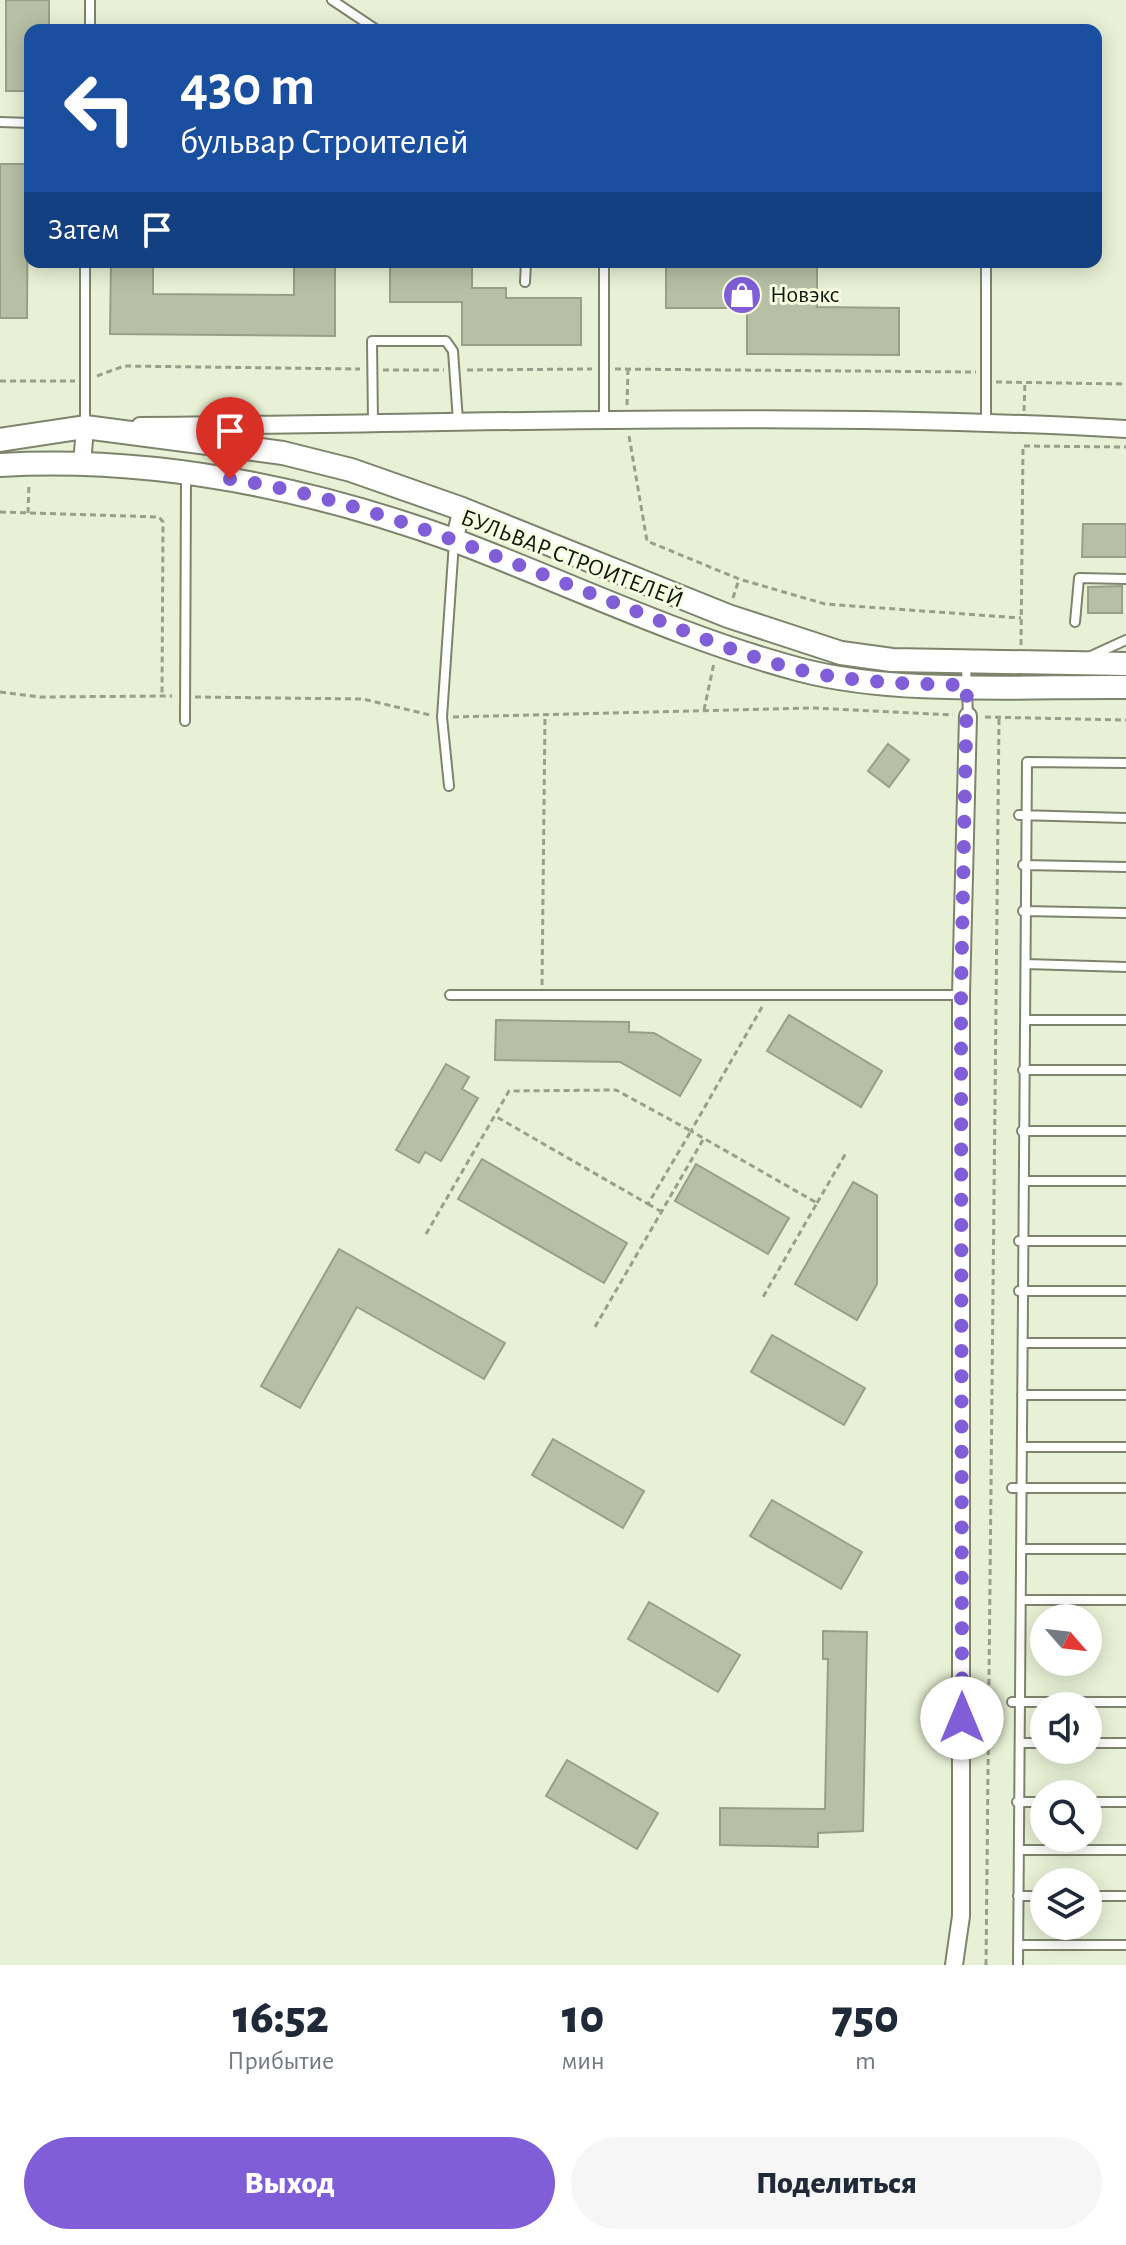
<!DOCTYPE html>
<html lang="ru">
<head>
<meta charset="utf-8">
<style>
	body { margin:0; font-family:"Alegreya Sans",sans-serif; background:#f6f6f7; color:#1f2937; height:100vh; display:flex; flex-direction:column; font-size:30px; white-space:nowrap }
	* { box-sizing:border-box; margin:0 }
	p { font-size:26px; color:#747a83 }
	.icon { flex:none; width:44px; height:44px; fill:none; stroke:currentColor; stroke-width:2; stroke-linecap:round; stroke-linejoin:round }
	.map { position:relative; height:1965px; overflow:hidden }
	.sheet { display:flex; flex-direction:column; background:#fff; flex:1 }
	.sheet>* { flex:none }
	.top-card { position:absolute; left:24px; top:24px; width:1078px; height:244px; border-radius:16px; box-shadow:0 4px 20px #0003; background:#1a4fa0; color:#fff; overflow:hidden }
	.needle { width:52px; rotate:118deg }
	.fabs { position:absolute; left:1030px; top:1604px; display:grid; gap:16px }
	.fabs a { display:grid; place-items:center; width:72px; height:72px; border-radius:50%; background:#fff; box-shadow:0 4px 20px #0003; font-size:40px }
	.pin { position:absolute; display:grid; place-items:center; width:68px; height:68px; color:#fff; margin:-82px -34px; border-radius:50% 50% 50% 0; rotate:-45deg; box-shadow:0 0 8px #0007 }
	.pin .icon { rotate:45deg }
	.me { position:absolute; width:88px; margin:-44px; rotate:0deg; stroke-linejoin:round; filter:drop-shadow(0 0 6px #0008) }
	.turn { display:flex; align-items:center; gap:28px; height:168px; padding:0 24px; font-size:36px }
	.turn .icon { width:104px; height:104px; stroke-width:2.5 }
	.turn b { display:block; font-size:56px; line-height:68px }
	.then { display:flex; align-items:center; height:76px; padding:0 24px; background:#0003; gap:16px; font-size:30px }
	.eta { display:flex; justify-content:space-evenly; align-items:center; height:136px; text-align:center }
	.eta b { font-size:48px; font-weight:800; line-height:56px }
	.button { display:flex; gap:16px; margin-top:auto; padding:16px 24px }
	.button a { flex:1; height:92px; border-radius:48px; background:#805ed8; color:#fff; font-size:32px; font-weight:800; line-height:92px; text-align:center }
	.button a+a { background:#f6f6f7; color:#1f2937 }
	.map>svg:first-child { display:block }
	.building { fill:#b7bfa4; stroke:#979f85; stroke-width:2 }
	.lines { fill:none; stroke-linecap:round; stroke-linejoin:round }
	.service-casing { stroke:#7d846b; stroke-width:12 }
	.minor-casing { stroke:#7d846b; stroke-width:20 }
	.secondary-casing { stroke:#7d846b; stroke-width:26 }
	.path { stroke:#999f8a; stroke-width:3; stroke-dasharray:6 4; stroke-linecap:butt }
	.service { stroke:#fff; stroke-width:8 }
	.minor { stroke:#fff; stroke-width:16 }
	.secondary { stroke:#fff; stroke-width:22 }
	.route { stroke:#805ed8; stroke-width:14; stroke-dasharray:0 25.2 }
	.labels { text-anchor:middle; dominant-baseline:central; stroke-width:6; stroke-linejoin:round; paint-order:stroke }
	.poi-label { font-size:24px; fill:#15170e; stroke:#f6fee2; text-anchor:start }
	.street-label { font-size:24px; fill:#15170e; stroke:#f6fee2 }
</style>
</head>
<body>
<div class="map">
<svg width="1126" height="1965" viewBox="0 0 1126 1965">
	<rect width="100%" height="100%" fill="#e8f1d5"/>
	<path class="building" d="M6,0H49V30H30V91H6Z
		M0,164H28L27,318H0Z
		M111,262H153V294L294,295V262H335V336L110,334Z
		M390,262H472V288H506V298H581V345H462V302H390Z
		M666,262H817V307L899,308V355L747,354V308H666Z
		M1083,524H1126V557H1082Z
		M1122,586V613H1088V587Z
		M888,744L909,760L889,787L868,771Z
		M789,1015L882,1071L861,1107L767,1051Z
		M496,1020L629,1022V1032L654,1033L701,1060L680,1096L620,1062L495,1060Z
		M446,1064L469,1077L462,1089L478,1098L441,1161L425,1152L419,1163L396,1150Z
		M482,1159L627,1243L604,1283L458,1199Z
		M696,1164L789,1218L768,1254L675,1201Z
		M853,1182L877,1195V1284L857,1320L795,1284Z
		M339,1249L505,1343L484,1379L357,1307L300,1408L261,1386Z
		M772,1335L865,1388L844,1425L751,1372Z
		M553,1439L644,1491L623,1528L532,1475Z
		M772,1500L862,1552L841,1589L750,1536Z
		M649,1602L740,1655L718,1692L628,1639Z
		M823,1631L867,1632L863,1831L818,1833V1847L720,1845V1808L825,1809L828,1659H823Z
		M567,1760L658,1813L637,1849L546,1796Z"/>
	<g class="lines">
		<defs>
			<path id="service" d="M332,0L377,30
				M90,30V0
				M0,122L30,123
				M85,262V425
				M986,262V423
				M525,282L526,262
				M604,421V262
				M373,423L372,341H446L453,351L458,421
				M1075,622L1079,578L1126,579
				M1091,656L1126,640
				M966,665L968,716
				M185,721L186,477
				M449,786L442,717L454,542
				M1019,815L1126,818
				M1023,865L1126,867
				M1023,911L1126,913
				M1026,964L1126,967
				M450,995H960
				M1025,1020H1126
				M1023,1070H1126
				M1022,1131H1126
				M1024,1181H1126
				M1019,1241H1126
				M1019,1291H1126
				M1023,1343H1126
				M1022,1395H1126
				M1022,1447H1126
				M1012,1488H1126
				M1021,1549H1126
				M1021,1600H1126
				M1012,1702H1126
				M1020,1743H1044
				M1088,1743H1126
				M1017,1802H1044
				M1088,1802H1126
				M1019,1850H1126
				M1018,1896H1044
				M1088,1896H1126
				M1018,1945H1126
				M1018,1965L1027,762L1126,763"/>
			<path id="minor" d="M140,426C468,424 798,410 1126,429
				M82,465L85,427H93
				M454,541L462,509
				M954,1965L961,1916V995L968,716"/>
			<path id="secondary" d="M0,440L85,427L283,453L351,470L462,509L728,616L841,653L892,660L1126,664
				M0,465C156,456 310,488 456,541C570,584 683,639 801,670C895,695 1027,686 1126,687"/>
		</defs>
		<use href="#service" class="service-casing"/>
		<use href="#minor" class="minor-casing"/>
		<use href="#secondary" class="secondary-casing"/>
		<path class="path" d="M615,369L976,372
			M383,370H444
			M467,370L592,369
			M97,376L124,366L360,369
			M0,381H75
			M996,382L1126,384
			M627,405L628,369
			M1024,411L1025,382
			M629,436L647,541L739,579L825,604L1021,618
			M0,512L159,517L163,522L162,696
			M28,513L29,484
			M733,598L739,579
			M1021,645L1023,446L1126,447
			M0,692L40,697L172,696
			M195,697L363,699L430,715
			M704,710L714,663
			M453,717L813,708L953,715
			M985,717L1126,720
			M542,985L545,717
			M762,1007L691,1131L817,1203L763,1297
			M817,1203L846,1153
			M648,1204L662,1212
			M426,1234L509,1091L616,1090L691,1131L648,1204L495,1116
			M595,1327L704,1138
			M986,1965L999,717"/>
		<use href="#service" class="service"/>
		<use href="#minor" class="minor"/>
		<use href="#secondary" class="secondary"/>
	</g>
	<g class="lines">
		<path class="route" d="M230,479C371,500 506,561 638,612C692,634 748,658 804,671C858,683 912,684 967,685L961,995L962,1718"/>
	</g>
	<defs>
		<symbol id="shop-disc" viewBox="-11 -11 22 22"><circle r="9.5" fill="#805ed8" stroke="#f6fee2"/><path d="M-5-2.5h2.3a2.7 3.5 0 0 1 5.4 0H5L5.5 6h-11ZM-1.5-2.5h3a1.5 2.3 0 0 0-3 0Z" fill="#fff"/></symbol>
	</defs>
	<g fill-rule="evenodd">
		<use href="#shop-disc" x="720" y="273" width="44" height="44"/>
	</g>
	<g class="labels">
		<g class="poi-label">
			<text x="770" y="295">Новэкс</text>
		</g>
		<g class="street-label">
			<text transform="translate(572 559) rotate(21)">БУЛЬВАР СТРОИТЕЛЕЙ</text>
		</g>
	</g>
</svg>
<div class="fabs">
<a><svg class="needle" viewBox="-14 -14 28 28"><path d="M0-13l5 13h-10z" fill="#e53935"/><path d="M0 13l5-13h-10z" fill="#747a83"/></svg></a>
<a><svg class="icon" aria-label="sound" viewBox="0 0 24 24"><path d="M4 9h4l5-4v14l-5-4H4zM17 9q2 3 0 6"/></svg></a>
<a><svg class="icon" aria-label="search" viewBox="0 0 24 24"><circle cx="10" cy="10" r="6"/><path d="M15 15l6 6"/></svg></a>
<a><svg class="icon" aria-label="layers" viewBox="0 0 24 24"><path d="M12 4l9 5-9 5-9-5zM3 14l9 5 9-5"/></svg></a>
</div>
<div class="pin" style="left:230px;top:479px;background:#d93025"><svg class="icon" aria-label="arrive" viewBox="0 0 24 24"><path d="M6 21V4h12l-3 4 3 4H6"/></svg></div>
<svg class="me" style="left:962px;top:1718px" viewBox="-20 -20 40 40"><circle r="19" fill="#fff"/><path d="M0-13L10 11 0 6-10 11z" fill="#805ed8"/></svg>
<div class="top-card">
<div class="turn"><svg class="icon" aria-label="left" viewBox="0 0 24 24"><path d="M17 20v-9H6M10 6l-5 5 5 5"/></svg><div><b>430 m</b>бульвар Строителей</div></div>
<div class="then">Затем<svg class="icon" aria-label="arrive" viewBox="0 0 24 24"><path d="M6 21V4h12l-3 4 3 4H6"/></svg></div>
</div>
</div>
<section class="sheet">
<div class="eta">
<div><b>16:52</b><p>Прибытие</p></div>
<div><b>10</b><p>мин</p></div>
<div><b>750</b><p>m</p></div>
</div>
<div class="button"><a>Выход</a><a>Поделиться</a></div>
</section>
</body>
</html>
